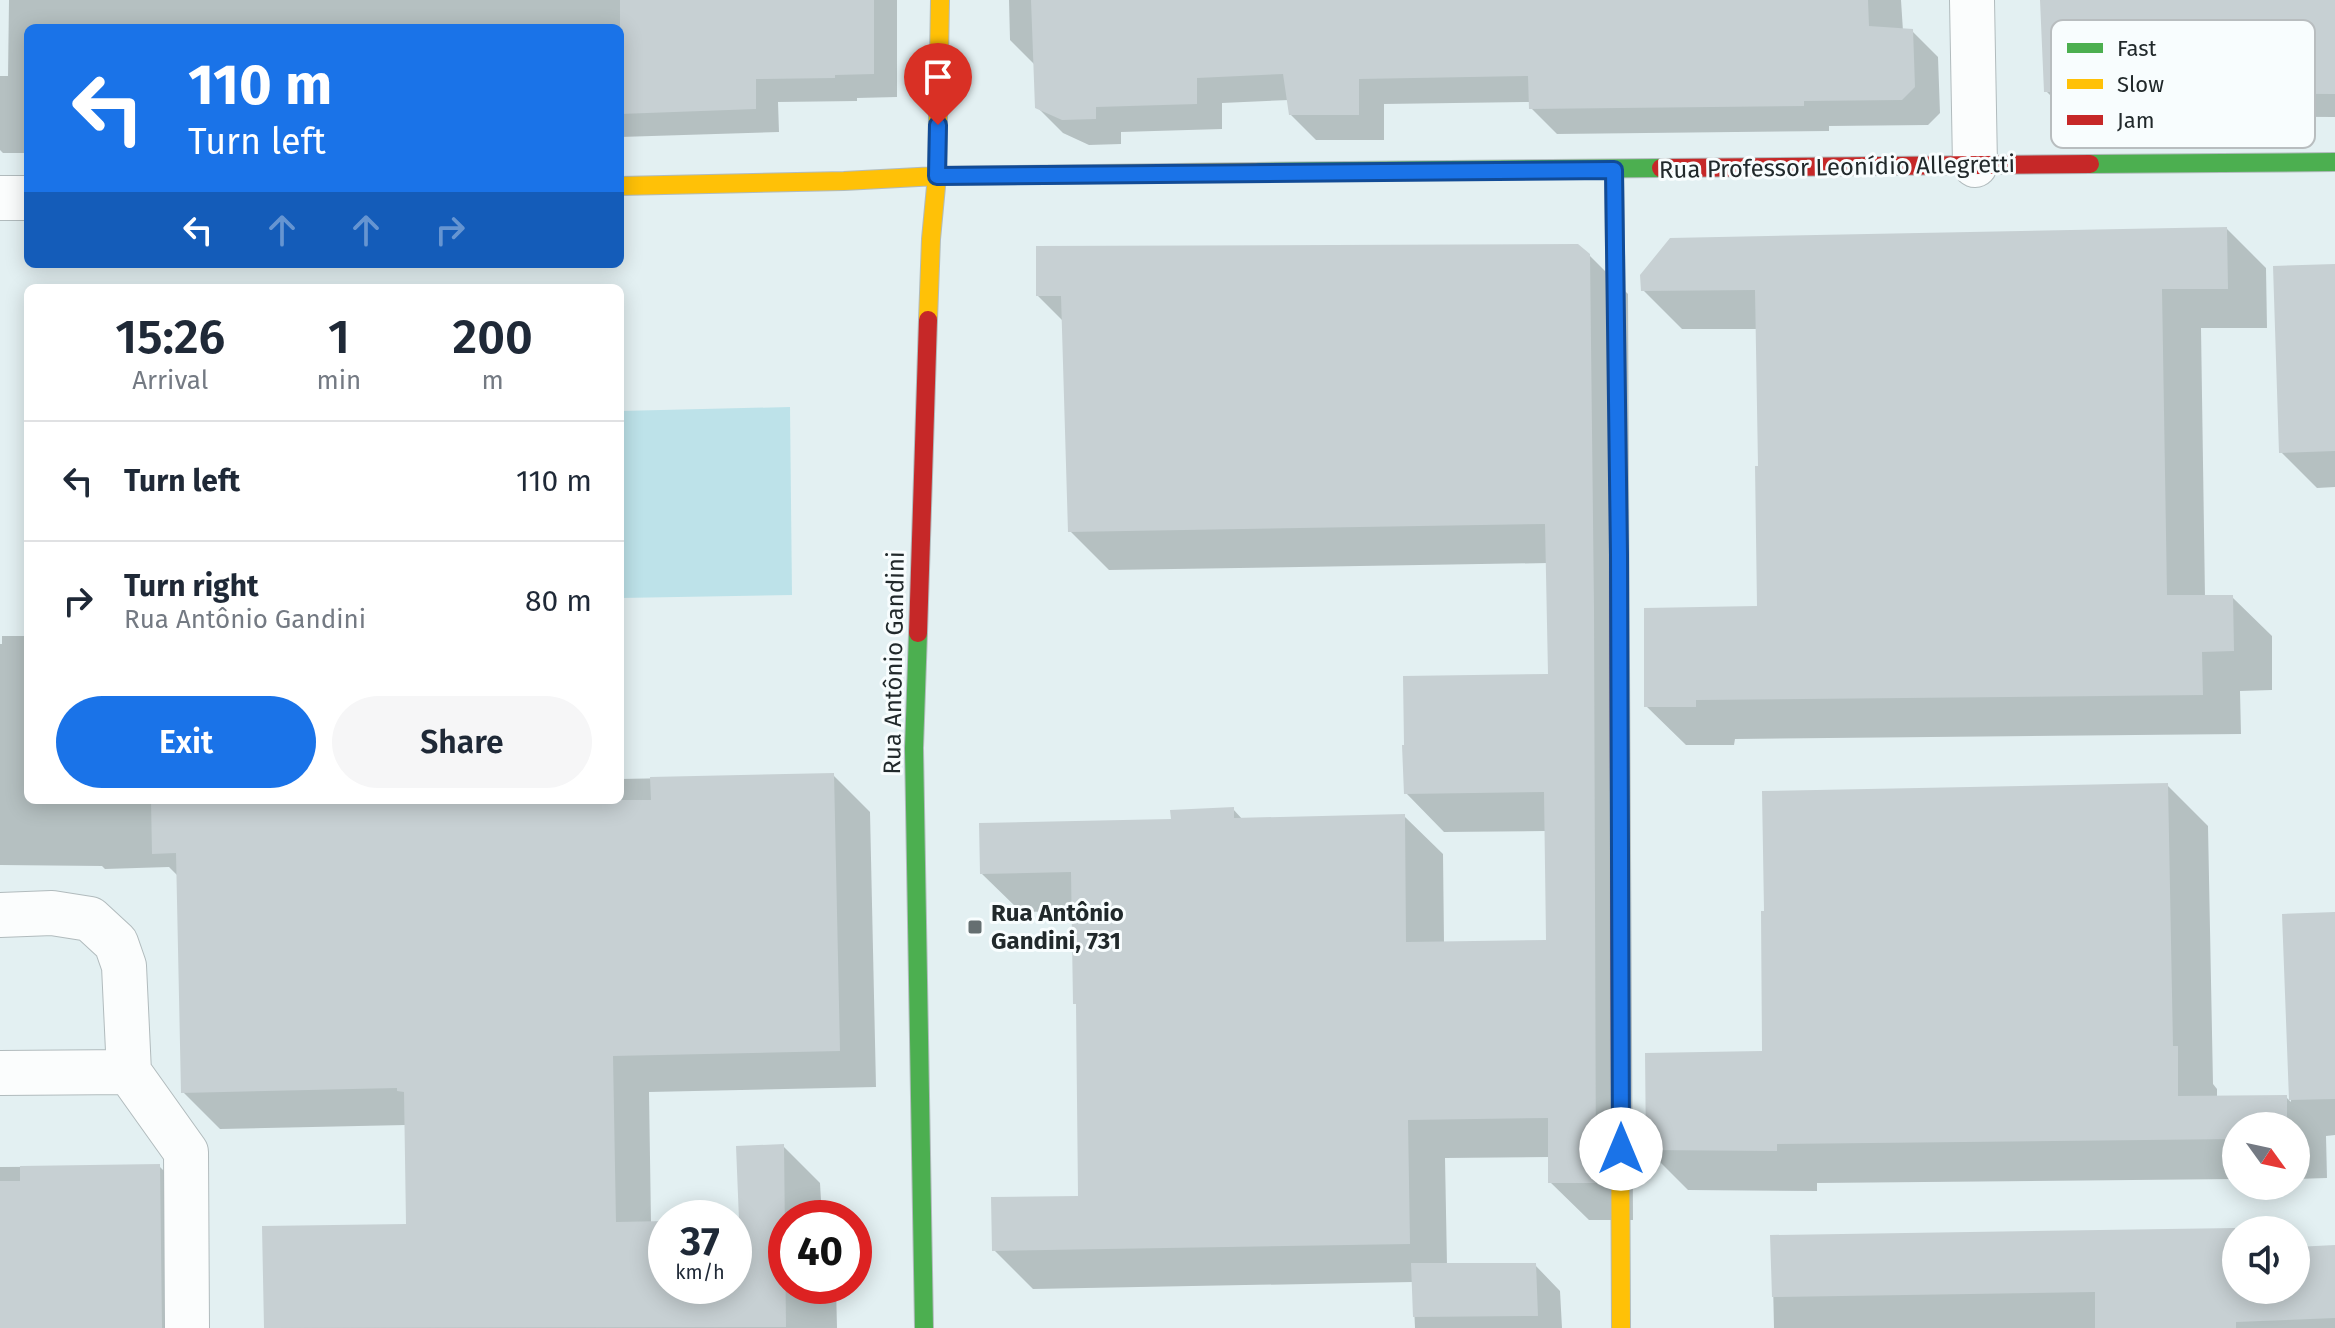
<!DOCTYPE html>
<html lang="en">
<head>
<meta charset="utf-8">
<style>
	body { margin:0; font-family:"Fira Sans",sans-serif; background:#f6f6f7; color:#1f2937; height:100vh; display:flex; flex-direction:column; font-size:30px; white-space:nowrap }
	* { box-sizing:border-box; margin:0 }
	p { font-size:26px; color:#747a83 }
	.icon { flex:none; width:44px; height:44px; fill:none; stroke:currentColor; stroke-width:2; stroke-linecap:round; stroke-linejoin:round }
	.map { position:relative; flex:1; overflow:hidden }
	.sheet { position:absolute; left:24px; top:284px; width:600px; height:520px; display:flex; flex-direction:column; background:#fff; border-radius:12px; box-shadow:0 4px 20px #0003 }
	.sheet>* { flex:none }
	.guide { position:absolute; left:24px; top:24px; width:600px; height:244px; border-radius:12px; box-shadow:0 4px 20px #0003; background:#1a73e8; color:#fff; overflow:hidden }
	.needle { width:52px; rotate:123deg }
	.controls { position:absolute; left:2222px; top:1112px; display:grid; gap:16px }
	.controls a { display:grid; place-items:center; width:88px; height:88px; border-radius:50%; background:#fff; box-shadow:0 4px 20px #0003; font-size:40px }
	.speed { position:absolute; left:648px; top:1200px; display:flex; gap:16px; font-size:40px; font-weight:700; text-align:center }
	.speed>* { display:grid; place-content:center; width:104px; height:104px; border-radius:50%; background:#fff; box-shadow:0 4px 20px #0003; line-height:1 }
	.speed small { font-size:20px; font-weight:400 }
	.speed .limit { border:12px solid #d22; background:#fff; color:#111 }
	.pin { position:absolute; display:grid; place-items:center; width:68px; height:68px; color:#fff; margin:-82px -34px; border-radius:50% 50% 50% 0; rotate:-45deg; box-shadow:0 0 8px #0007 }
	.pin .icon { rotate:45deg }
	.me { position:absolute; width:88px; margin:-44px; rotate:0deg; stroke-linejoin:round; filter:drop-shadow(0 0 6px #0008) }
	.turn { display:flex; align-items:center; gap:28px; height:168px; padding:0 32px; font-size:36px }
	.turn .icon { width:104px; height:104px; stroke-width:2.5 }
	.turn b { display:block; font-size:56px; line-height:68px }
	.lanes { display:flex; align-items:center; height:76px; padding:0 32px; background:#0003; justify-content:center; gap:40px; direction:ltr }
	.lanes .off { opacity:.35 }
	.eta { display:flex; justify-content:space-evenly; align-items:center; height:136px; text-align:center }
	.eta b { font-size:48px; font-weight:600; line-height:56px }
	.action { display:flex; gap:16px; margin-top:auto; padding:16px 32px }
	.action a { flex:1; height:92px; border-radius:48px; background:#1a73e8; color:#fff; font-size:32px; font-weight:600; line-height:92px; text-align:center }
	.action a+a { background:#f6f6f7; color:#1f2937 }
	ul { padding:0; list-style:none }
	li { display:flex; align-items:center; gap:24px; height:120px; padding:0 32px; border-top:2px solid #e0e1e3 }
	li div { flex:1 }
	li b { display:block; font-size:30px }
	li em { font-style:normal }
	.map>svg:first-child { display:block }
	.green { fill:#bde2e9 }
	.shadow { fill:#0003 }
	.building { fill:#c7d0d3 }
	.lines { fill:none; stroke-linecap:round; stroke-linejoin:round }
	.street-casing { stroke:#b1bbbd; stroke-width:46 }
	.fast-casing { stroke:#b1bbbd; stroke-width:20 }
	.slow-casing { stroke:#b1bbbd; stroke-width:20 }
	.jam-casing { stroke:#b1bbbd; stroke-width:20 }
	.street { stroke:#fbfdfd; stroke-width:44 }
	.fast { stroke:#4caf50; stroke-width:18 }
	.slow { stroke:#ffc107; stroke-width:18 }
	.jam { stroke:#c62828; stroke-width:18 }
	.route-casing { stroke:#114b97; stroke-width:20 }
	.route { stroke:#1a73e8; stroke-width:14 }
	.poi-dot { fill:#656f71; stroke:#f8fdfe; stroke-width:3 }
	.labels { text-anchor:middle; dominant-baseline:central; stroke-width:6; stroke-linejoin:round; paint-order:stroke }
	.street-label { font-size:24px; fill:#21292b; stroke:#f8fdfe }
	.poi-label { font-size:24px; font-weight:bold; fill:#21292b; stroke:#f8fdfe; text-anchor:start }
	.key { fill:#f8fdfe; stroke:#b8bdbf; stroke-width:2 }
	.key-label { font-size:22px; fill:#21292b }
</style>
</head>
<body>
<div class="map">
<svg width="2335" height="1328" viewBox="0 0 2335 1328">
	<rect width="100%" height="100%" fill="#e3f0f2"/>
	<path class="green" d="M790,407L792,595L620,598V411Z"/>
	<path class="shadow" d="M9,0H897V97L857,98V101L778,102L779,132L620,137V28H28V153H3L0,150V76H8Z
		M1009,0H1901L1903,31H1912L1938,57L1940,113L1928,125L1829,126V131L1557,134L1531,108V102L1384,104V140H1316L1290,114L1289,100L1222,103V129L1121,132V144L1089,145L1063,133L1037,107L1035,65L1010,40Z
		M2042,0H2335V117L2070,115L2046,91Z
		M2227,229L2266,268L2267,328H2201L2205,597H2232L2272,636V690L2240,691L2241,734L1735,739L1734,745H1686L1646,706L1759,608L1760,468L1758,329H1682L1643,290Z
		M1589,255L1628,294L1633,1220H1589L1550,1182V1157L1445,1158L1447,1265H1535L1560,1291L1562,1328H1415L1413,1282L1033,1289L994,1250L1080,1198L1078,1006L1074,911L1021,912L982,874L1173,821L1233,809L1243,820L1404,816L1443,854L1444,943L1548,942L1546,831L1444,832L1406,793L1550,676L1548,563L1109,570L1070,531L1064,322L1038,296Z
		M2335,266V487L2317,488L2281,452Z
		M2,636H28V800H620V779L833,775L870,812L876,1087L649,1092L651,1223H666V1286H734V1222H741L783,1146L820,1183L822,1218H786V1286H836L837,1328H266L264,1228L408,1226L406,1125L220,1129L183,1092L179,877L169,867L105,869L102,866L0,865V644H2Z
		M2167,785L2208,826L2213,1084L2217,1089V1098L2286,1097L2291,1102L2285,916L2335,914V1135L2326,1136L2327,1178L2296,1179V1126H2236V1179L1817,1183V1191L1688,1190L1648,1150L1764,1053Z
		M159,1166L196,1203L198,1328H0V1167Z
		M2234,1230L2236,1232V1290H2296V1249L2335,1247V1328H1774L1772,1237Z"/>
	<path class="building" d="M620,0H874V74L835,75V78L756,79V109L620,114Z
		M1031,0H1868L1869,26L1913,29L1915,87L1902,100L1804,101V106L1529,109L1528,76L1359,79V115H1289L1283,74L1197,78V104L1096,107V119L1062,120L1035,108Z
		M2040,0H2335V94L2044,92Z
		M2227,227L2228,289H2162L2167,595H2233L2234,651L2202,652L2203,695L1696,700V707H1644V608L1757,606L1755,466H1758L1755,290L1641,291L1640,275L1670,238Z
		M1578,244L1590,254L1594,608L1596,1183H1548V1118L1408,1120L1410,1244L992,1251L991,1197L1078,1196L1076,1004H1073L1071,872L980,874L979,823L1171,819L1170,810L1234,807V818L1405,814L1406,942L1546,940L1544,792L1404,794L1402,745H1404L1403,676L1548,674L1545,524L1068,532L1061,296H1036V246Z
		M2335,264V451L2279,453L2273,266Z
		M834,773L840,1051L613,1056L616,1222L666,1221V1286H734V1220H739L736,1146L784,1144L786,1327L264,1328L262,1226L406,1224L404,1092L397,1091V1088L181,1093L176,853L152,854L151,800H651L650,777Z
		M2168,783L2173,1046H2178V1096L2287,1095V1126H2236V1139L1777,1144V1151L1646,1150L1645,1053L1762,1051L1761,911H1764L1762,791Z
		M2335,912V1099L2289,1100L2282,914Z
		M160,1164L162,1328H0V1181H20V1166Z
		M2235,1228L2236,1290H2296V1247L2335,1245V1318L2236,1322V1328H2095V1292L1772,1297L1770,1235Z
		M1411,1263H1536L1538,1316L1413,1317Z"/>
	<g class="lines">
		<defs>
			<path id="street" d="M1972,0L1975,165
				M0,198H28
				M0,915L52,913L90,919L116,943L124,966L129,1072L0,1073
				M129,1072L186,1152L187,1328"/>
			<path id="fast" d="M2090,164L2335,162
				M1255,172L1661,168
				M918,633L914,748L924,1328"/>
			<path id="slow" d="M1614,170L1618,488
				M620,186L844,181L937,176L1255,172
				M928,320L931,239L937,176L940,0
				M1620,1100L1621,1328"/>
			<path id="jam" d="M1661,168L2090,164
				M1618,488L1620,1100
				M918,633L928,320"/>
		</defs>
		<use href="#street" class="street-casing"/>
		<use href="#fast" class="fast-casing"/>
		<use href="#slow" class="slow-casing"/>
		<use href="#jam" class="jam-casing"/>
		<use href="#street" class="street"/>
		<use href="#fast" class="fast"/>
		<use href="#slow" class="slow"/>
		<use href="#jam" class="jam"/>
	</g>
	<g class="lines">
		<defs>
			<path id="route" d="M938,125L937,176L1614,170L1619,555L1621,1149"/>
		</defs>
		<use href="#route" class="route-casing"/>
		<use href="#route" class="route"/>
	</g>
	<rect class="poi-dot" x="967" y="919" width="16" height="16" rx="4"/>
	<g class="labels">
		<g class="street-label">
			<text transform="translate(1837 167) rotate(-1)">Rua Professor Leonídio Allegretti</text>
			<text transform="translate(894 663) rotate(-89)">Rua Antônio Gandini</text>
		</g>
		<g class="poi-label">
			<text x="991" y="913">Rua Antônio<tspan x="991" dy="28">Gandini, 731</tspan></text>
		</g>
	</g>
	<rect x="2051" y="20" width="264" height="128" rx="12" class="key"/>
	<rect x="2067" y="43" width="36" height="10" fill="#4caf50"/>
	<rect x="2067" y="79" width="36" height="10" fill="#ffc107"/>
	<rect x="2067" y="115" width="36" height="10" fill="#c62828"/>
	<g class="key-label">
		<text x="2117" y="56">Fast</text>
		<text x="2117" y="92">Slow</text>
		<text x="2117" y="128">Jam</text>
	</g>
</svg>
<div class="controls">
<a><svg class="needle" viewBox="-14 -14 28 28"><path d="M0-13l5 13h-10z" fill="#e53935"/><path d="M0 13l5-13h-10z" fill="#747a83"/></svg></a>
<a><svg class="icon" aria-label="sound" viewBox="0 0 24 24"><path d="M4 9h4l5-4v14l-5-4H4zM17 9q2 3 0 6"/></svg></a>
</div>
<div class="speed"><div>37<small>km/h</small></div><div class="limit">40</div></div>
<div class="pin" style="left:938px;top:125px;background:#d93025"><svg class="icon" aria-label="arrive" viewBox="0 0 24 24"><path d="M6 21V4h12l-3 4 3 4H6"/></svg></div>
<svg class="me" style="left:1621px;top:1149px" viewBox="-20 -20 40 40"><circle r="19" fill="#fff"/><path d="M0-13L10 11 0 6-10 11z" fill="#1a73e8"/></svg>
<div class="guide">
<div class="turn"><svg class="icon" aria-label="left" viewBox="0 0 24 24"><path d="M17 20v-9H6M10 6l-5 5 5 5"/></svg><div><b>110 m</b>Turn left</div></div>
<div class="lanes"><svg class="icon" aria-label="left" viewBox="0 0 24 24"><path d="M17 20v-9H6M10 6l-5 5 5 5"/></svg><svg class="icon off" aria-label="ahead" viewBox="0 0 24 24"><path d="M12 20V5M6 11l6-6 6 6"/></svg><svg class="icon off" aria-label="ahead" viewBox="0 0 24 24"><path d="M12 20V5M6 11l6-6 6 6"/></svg><svg class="icon off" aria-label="right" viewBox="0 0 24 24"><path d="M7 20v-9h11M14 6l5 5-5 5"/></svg></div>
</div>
<section class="sheet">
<div class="eta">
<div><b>15:26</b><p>Arrival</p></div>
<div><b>1</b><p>min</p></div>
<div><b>200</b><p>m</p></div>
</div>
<ul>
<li><svg class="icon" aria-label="left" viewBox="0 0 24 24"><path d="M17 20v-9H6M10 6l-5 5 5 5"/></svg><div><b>Turn left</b></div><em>110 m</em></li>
<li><svg class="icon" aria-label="right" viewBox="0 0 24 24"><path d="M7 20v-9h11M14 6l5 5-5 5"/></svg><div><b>Turn right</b><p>Rua Antônio Gandini</p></div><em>80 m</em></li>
</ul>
<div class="action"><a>Exit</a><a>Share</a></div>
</section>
</div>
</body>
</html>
